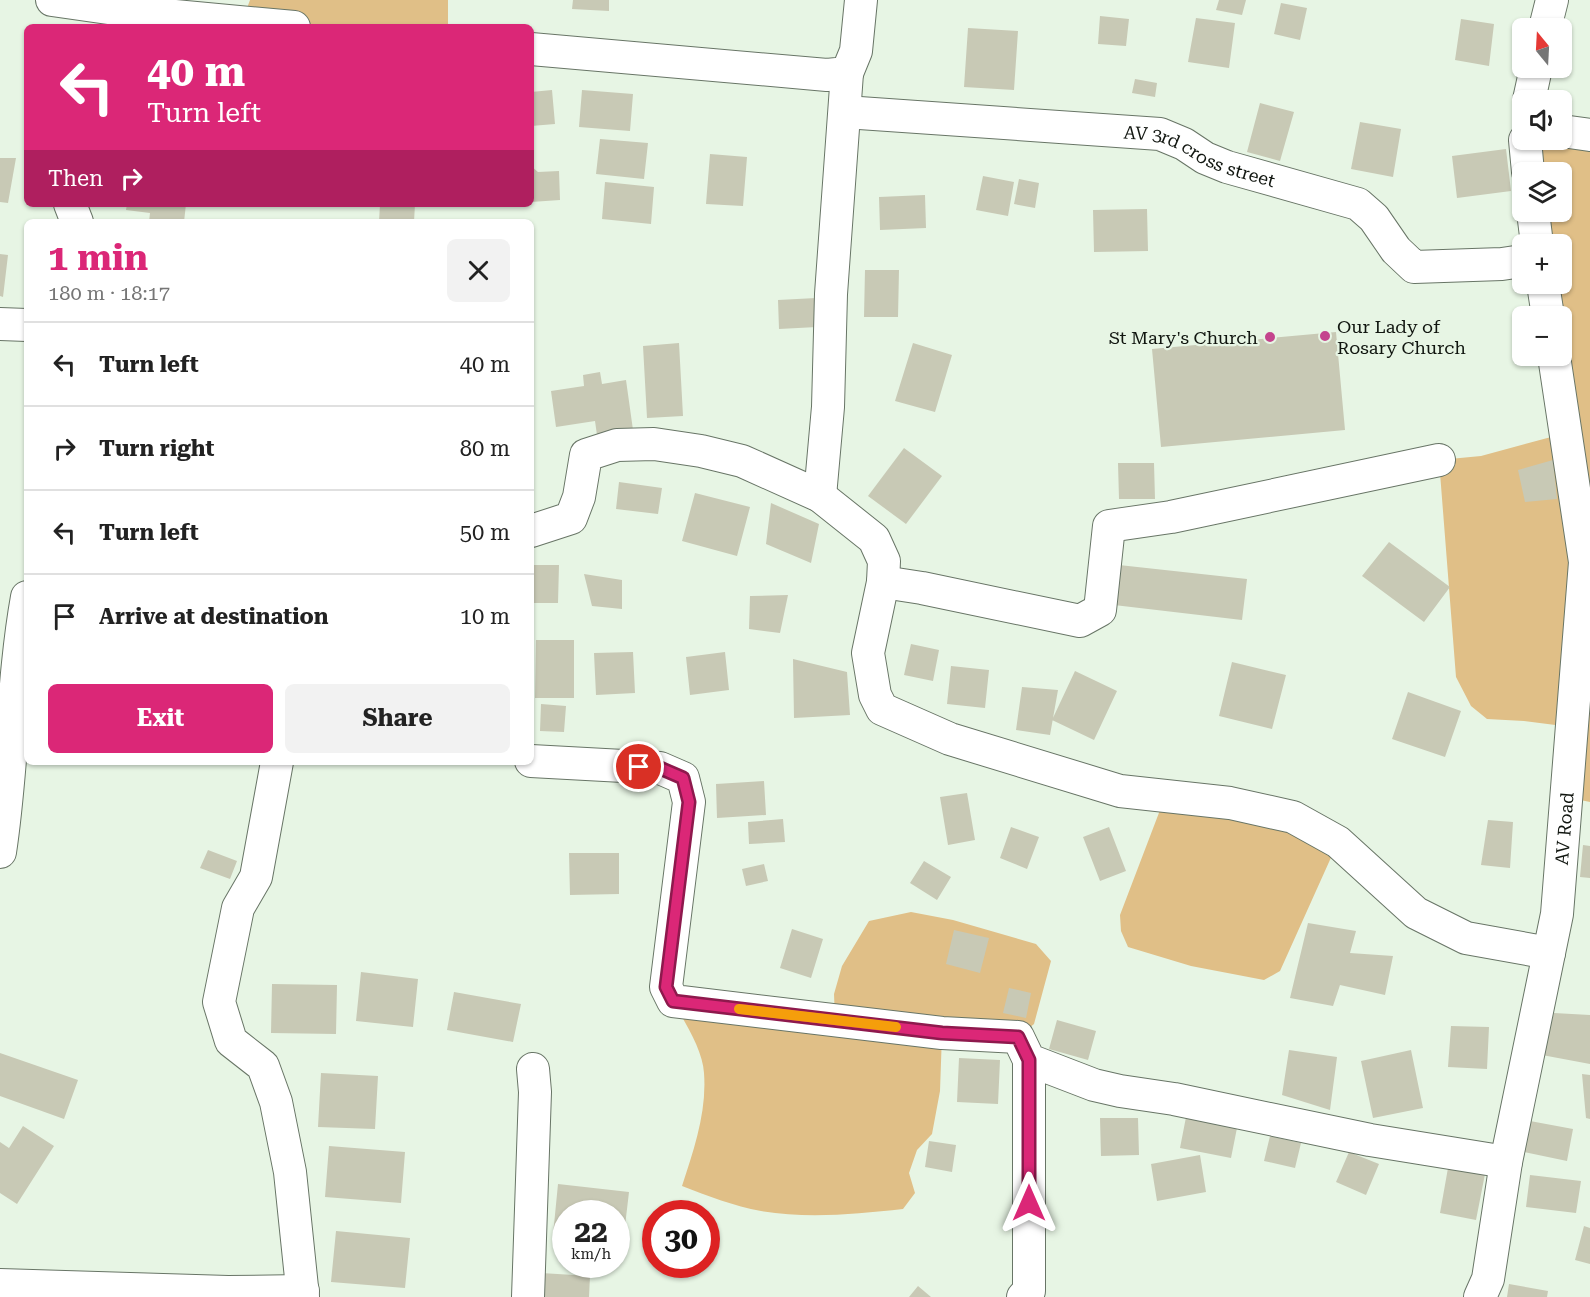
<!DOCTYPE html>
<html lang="en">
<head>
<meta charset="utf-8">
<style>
	body { margin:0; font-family:"Roboto Serif",serif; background:#f2f2f2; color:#222; height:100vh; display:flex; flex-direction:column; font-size:22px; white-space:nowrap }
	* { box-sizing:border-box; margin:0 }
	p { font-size:20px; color:#767676 }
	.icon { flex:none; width:33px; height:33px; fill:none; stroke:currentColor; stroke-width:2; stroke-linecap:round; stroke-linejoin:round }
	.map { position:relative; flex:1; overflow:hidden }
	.drawer { position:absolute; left:24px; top:219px; width:510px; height:546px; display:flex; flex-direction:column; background:#fff; border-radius:9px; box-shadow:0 2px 4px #0004 }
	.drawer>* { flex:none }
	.top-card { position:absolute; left:24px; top:24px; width:510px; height:183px; border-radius:9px; box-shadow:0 2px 4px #0004; background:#db2777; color:#fff; overflow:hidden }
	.needle { width:39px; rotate:342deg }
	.tools { position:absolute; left:1512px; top:18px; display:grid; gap:12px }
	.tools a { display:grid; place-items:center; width:60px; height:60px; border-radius:9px; background:#fff; box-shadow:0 2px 4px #0004; font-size:30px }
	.speed { position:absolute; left:552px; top:1200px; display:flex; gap:12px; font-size:30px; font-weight:700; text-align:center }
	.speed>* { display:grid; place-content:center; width:78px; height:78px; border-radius:50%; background:#fff; box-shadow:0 2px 4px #0004; line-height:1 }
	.speed small { font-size:15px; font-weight:400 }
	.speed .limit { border:9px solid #d22; background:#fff; color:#111 }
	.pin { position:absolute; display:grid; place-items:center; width:51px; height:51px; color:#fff; margin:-26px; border:3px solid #fff; border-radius:50%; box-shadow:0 2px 6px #0007 }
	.me { position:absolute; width:66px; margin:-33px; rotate:0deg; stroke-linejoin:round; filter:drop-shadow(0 0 4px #0008) }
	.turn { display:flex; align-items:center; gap:21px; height:126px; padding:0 24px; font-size:27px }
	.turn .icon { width:78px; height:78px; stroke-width:2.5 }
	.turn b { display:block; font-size:42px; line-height:51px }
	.then { display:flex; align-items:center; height:57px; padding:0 24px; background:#0003; gap:12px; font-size:22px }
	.round { display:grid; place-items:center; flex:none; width:63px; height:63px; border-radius:9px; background:#f2f2f2 }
	.summary { display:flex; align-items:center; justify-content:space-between; height:102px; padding:0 24px }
	h1 { font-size:36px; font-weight:700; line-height:45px; color:#db2777 }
	.primary-button { display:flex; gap:12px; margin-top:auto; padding:12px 24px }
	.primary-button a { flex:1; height:69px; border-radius:9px; background:#db2777; color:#fff; font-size:24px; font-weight:700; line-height:69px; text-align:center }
	.primary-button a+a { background:#f2f2f2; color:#222 }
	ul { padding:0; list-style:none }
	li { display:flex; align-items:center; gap:18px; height:84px; padding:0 24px; border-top:2px solid #e0e0e0 }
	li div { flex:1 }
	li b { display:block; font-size:22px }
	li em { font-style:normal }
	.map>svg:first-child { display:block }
	.green { fill:#e0bf87 }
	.building { fill:#c8c9b5 }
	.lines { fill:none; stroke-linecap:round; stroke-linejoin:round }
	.street-casing { stroke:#687566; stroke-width:34 }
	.street { stroke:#fff; stroke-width:32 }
	.route-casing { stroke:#8e194d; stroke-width:15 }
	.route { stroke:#db2777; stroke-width:10 }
	.slow { stroke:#f59e0b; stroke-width:10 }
	.poi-dot { fill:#c4448d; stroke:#e7f5e4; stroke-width:2 }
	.labels { text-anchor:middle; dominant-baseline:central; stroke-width:4.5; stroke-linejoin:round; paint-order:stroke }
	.street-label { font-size:18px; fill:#111610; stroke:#e7f5e4 }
	.poi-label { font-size:18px; fill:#111610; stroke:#e7f5e4; text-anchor:start }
</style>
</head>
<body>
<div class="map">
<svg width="1590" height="1297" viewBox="0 0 1590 1297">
	<rect width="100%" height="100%" fill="#e7f5e4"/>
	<path class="green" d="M250,0H448V27H294L242,22Z
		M1590,135V802L1566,797L1571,727L1524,721L1487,719L1471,706L1456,677L1439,460L1481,456L1566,433L1562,356V316L1543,284H1562V244H1537L1533,212H1562V172H1528L1525,140H1562Z
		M1165,797L1338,842L1280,971L1264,980L1191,966L1128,947L1121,931L1120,915Z
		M911,912L953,920L1036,944L1051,961L1034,1024L1018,1037L942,1034L940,1091L932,1134L917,1150L909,1173L915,1193L903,1209C856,1214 808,1219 761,1211C734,1206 708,1196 682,1186C694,1149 707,1112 704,1073C703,1050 684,1021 673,1001L835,1019L834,994L842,966L869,921Z"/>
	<path class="building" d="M573,0H609V11L572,9Z
		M1219,0H1246L1242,15L1216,10Z
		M1281,3L1307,8L1300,40L1274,34Z
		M1100,16L1129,19L1126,46L1098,44Z
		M1196,18L1235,23L1229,68L1188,62Z
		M1461,19L1494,24L1489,66L1455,60Z
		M968,28L1018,31L1014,90L964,87Z
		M1135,79L1157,83L1155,97L1132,93Z
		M552,90L555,124L531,126V92Z
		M582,90L633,94L630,131L579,127Z
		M1260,103L1294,112L1280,161L1247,152Z
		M1360,122L1401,129L1393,177L1351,169Z
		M600,139L648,143L644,179L596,174Z
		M1506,149L1511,191L1457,198L1452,156Z
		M710,154L747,157L743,206L706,204Z
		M0,158H16L8,203L0,202Z
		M531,166L538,172L559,171L560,200L531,202Z
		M983,176L1014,182L1008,216L976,210Z
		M1019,179L1039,183L1035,208L1014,204Z
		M605,182L654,187L651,224L602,219Z
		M925,195L926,228L880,230L879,197Z
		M127,204H186L184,222H149L150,213L126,210Z
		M380,204H415L414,222H379Z
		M1147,209L1148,251L1094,252L1093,210Z
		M0,254L8,255L3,297L0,296Z
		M865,270H899L898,317H864Z
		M816,298L817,327L779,329L778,300Z
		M1336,332L1345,430L1161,447L1152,349Z
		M679,343L683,416L647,418L643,346Z
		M913,343L952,355L935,412L895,401Z
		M600,372L602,384L626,380L633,430L597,435L595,421L556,427L551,391L584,386L583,375Z
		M904,448L942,476L906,524L868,496Z
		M1553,460L1557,499L1525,502L1518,470Z
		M1118,463H1154L1155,499H1119Z
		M619,482L662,488L658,514L616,509Z
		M695,493L750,507L737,556L682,541Z
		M771,503L819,524L811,563L766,544Z
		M1389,542L1450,587L1424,622L1362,576Z
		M531,565H559L558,603H531Z
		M1119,565L1247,579L1242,620L1114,605Z
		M584,574L622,580V609L592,606Z
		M788,595L780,633L749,629L750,596Z
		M536,640H574V698H535Z
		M911,644L939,650L933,681L904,675Z
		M633,652L635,693L596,695L594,653Z
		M725,652L729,690L690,695L686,657Z
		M793,659L847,672L850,715L794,718Z
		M1232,662L1286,675L1272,729L1219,716Z
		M951,666L989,670L985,708L947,704Z
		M1075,671L1117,691L1094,740L1052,720Z
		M1022,687L1058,690L1050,735L1016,730Z
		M1408,692L1461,711L1445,757L1392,739Z
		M541,704L566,706L564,732L540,731Z
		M764,781L766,815L717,818L716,784Z
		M967,793L975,840L948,845L940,797Z
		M783,819L785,842L749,844L748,822Z
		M1488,820L1513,822L1510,868L1481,865Z
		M1011,827L1039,837L1027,869L1000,858Z
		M1109,827L1126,871L1100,881L1083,837Z
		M1583,845L1590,846V878L1580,877Z
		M208,850L237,861L230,879L200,868Z
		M569,853H619V894L570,895Z
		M924,861L951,877L937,900L910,883Z
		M764,864L768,881L746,886L742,869Z
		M1308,923L1356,931L1350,953L1393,956L1385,995L1340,985L1333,1006L1290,998Z
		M792,929L823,939L811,978L780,968Z
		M954,930L989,938L980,973L946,964Z
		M361,972L418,979L413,1027L356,1021Z
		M272,984L337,985L336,1034L271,1033Z
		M1009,988L1031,993L1026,1018L1003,1013Z
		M454,992L521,1004L513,1042L447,1030Z
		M1554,1013L1590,1015V1064L1542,1055Z
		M1057,1020L1096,1031L1088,1060L1049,1049Z
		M1451,1026L1489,1027L1487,1069L1448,1067Z
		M1289,1050L1337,1057L1330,1110L1282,1095Z
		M1411,1050L1423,1108L1373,1118L1361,1061Z
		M0,1053L78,1080L64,1119L0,1096Z
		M959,1058L1000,1060L998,1104L957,1102Z
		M321,1073L378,1076L375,1129L318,1127Z
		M1582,1074L1590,1075V1119L1586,1118Z
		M1187,1112L1238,1123L1231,1158L1180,1148Z
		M1100,1118H1138L1139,1155L1101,1156Z
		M1530,1121L1573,1129L1567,1161L1524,1152Z
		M23,1126L54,1146L17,1204L0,1193V1142L9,1148Z
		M1270,1136L1301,1143L1295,1168L1264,1161Z
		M929,1141L956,1145L952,1172L925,1167Z
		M329,1146L405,1152L401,1203L325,1197Z
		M1349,1152L1379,1164L1366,1195L1336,1182Z
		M1200,1155L1206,1192L1157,1201L1151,1164Z
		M1448,1168L1485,1174L1476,1220L1440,1213Z
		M1530,1175L1581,1181L1576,1213L1526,1207Z
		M558,1184L629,1192L623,1243L616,1242V1214H566V1237L553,1235Z
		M1584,1226L1590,1228V1264L1575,1260Z
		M336,1231L410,1238L405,1288L331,1282Z
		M541,1273L590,1276L589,1297H539Z
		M1509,1284L1548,1291L1547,1297H1507Z
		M918,1286L931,1297H909Z"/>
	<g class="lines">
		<defs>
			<g id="street">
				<path d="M52,0L143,13L294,27"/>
				<path d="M1545,28L1552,0"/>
				<path d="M531,49L827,75L847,73L856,51L861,0"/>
				<path d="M1529,100L1536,68"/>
				<path id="s1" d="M845,112L1160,134L1184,144L1205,158L1227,167L1358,204L1374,218L1396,250L1414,267L1502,264L1522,261"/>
				<path d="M1562,131L1590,135"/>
				<path d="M1525,140L1528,172"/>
				<path d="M70,204L77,222"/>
				<path d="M1533,212L1537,244"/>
				<path d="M1543,284L1548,316"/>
				<path d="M0,324L27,325"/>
				<path d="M820,496L828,407L831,294L847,73"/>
				<path d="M531,531L571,518L579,497L586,455L617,445L654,444L701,451L742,461L820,496L874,539L884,561L883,582L868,653L875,695L882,709L950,739L1120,791L1230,803L1293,817L1338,842L1416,913L1466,938L1549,953"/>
				<path d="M883,582L922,588L1080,621L1100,610L1109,526L1171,517L1439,460"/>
				<path d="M531,761L660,768L683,778L689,802L666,987L673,1001L942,1033L1018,1037L1029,1060L1094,1085L1120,1091L1174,1099L1370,1140L1506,1162"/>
				<path d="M277,762L256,877L238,908L219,1002L231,1041L263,1066L276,1102L290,1172L303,1297"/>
				<path d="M0,852C13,768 12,681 27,597"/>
				<path d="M0,1285L228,1292L303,1291"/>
				<path d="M528,1297L535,1092L533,1069"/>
				<path d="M1023,1297L1029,1291V1060"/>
				<path id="s2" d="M1480,1297L1488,1279L1506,1162L1557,914L1585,562L1554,356"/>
			</g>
		</defs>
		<use href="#street" class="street-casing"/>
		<use href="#street" class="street"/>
	</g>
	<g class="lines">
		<defs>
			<path id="route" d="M639,767L660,768L683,778L689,802L666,987L673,1001L942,1033L1018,1037L1029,1060V1203"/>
		</defs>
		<use href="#route" class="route-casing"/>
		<use href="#route" class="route"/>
		<path class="slow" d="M739,1009L896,1027"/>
	</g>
	<g class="poi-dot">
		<circle cx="1325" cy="336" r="6"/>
		<circle cx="1270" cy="337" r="6"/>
	</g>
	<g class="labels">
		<g class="street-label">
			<text stroke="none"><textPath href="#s1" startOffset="360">AV 3rd cross street</textPath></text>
			<text stroke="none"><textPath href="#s2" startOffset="477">AV Road</textPath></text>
		</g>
		<g class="poi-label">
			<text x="1337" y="326">Our Lady of<tspan x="1337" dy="21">Rosary Church</tspan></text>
			<text x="1258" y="337" text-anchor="end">St Mary's Church</text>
		</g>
	</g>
</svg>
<div class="tools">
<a><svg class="needle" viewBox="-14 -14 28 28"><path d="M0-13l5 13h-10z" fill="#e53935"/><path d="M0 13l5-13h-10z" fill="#767676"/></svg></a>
<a><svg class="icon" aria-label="sound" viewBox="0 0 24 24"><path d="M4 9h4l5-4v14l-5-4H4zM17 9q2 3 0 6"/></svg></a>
<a><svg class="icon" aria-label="layers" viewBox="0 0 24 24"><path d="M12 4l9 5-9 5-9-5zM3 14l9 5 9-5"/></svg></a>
<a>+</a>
<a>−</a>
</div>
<div class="speed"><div>22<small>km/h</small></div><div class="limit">30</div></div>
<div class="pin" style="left:639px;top:767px;background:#d93025"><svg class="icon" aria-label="arrive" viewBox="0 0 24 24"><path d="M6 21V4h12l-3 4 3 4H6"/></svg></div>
<svg class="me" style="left:1029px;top:1203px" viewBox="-20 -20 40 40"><path d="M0-17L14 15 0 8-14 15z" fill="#db2777" stroke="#fff" stroke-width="4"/></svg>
<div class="top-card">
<div class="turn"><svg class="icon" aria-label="left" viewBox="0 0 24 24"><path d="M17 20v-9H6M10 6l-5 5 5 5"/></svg><div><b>40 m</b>Turn left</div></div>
<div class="then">Then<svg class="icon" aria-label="right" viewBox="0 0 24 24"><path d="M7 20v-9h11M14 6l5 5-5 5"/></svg></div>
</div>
<section class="drawer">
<div class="summary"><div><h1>1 min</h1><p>180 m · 18:17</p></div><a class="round"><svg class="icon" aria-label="close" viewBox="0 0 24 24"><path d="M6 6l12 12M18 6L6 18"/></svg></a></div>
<ul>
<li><svg class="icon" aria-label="left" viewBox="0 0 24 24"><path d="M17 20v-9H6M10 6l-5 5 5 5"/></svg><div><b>Turn left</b></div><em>40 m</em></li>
<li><svg class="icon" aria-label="right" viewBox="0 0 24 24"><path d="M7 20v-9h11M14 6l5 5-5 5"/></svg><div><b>Turn right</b></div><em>80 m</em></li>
<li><svg class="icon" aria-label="left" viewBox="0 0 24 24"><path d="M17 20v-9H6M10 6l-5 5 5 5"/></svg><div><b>Turn left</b></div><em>50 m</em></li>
<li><svg class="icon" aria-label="arrive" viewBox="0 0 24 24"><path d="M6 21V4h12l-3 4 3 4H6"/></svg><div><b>Arrive at destination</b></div><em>10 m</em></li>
</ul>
<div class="primary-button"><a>Exit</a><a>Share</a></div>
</section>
</div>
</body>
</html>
